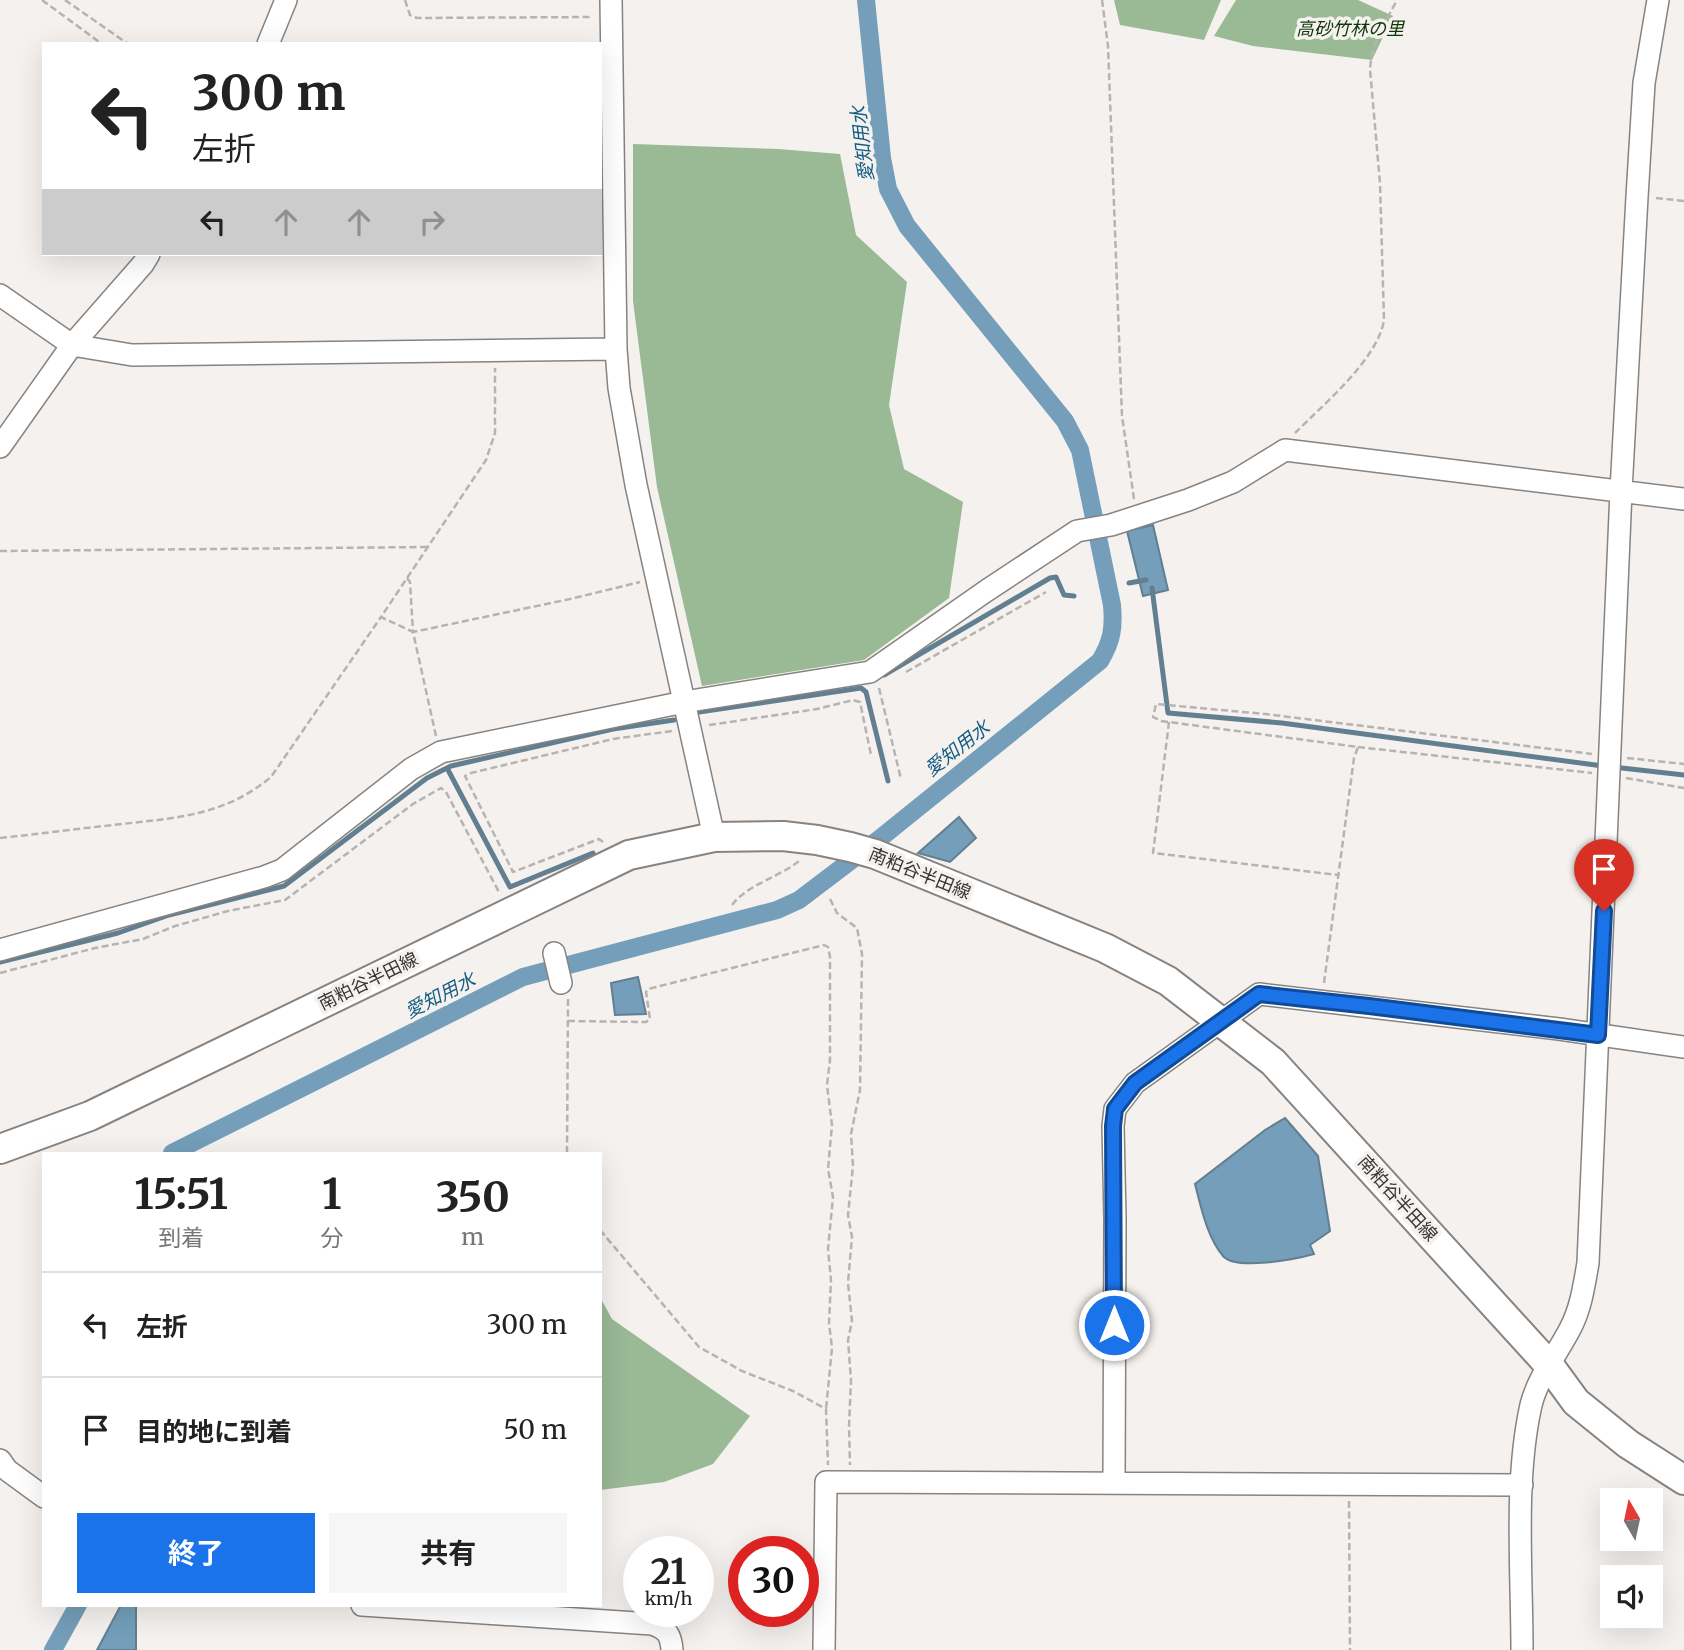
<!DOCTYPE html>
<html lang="ja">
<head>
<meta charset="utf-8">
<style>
	body { margin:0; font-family:Merriweather,"Noto Sans JP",serif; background:#f6f6f6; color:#222; height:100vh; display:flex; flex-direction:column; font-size:26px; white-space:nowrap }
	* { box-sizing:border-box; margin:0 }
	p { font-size:23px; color:#767676 }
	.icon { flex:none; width:38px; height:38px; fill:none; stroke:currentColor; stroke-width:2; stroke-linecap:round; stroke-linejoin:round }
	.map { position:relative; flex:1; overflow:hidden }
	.sheet { position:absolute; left:42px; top:1152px; width:560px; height:455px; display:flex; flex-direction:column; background:#fff; border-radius:0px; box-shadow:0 7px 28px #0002 }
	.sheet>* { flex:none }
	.guide { position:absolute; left:42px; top:42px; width:560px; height:214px; border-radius:0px; box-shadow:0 7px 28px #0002; background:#fff; color:#222; overflow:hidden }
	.needle { width:46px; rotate:351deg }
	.tools { position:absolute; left:1600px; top:1488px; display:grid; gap:14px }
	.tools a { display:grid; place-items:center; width:63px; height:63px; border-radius:0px; background:#fff; box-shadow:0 7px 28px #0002; font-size:35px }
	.speed { position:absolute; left:623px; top:1536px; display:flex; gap:14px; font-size:35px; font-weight:700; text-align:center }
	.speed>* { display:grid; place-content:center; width:91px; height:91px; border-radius:50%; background:#fff; box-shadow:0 7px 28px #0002; line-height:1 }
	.speed small { font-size:18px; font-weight:400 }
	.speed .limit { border:10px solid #d22; background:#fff; color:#111 }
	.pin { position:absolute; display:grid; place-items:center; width:60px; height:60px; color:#fff; margin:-72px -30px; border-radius:50% 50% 50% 0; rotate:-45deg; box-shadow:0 0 7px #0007 }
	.pin .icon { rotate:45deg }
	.me { position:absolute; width:77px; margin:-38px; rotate:0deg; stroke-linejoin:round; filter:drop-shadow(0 0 5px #0008) }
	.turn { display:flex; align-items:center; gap:24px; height:147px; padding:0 35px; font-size:32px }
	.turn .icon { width:91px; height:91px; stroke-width:2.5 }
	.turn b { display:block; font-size:49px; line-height:60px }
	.lanes { display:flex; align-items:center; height:66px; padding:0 35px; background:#0003; justify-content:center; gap:35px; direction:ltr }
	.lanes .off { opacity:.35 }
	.eta { display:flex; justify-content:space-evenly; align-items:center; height:119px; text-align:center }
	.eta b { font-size:42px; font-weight:700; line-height:49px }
	.action { display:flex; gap:14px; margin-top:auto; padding:14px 35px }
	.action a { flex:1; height:80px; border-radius:0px; background:#1a73e8; color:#fff; font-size:28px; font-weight:700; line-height:80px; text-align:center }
	.action a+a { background:#f6f6f6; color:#222 }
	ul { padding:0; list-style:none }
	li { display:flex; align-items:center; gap:21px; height:105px; padding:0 35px; border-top:2px solid #e0e0e0 }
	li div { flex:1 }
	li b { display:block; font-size:26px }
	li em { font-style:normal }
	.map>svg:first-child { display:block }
	.forest { fill:#9ab995 }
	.water { fill:#749eb9; stroke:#627f91; stroke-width:2 }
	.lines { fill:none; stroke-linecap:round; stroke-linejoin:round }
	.stream { stroke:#627f91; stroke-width:5 }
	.canal { stroke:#749eb9; stroke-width:18 }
	.minor-casing { stroke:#878381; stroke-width:24 }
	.major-casing { stroke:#878381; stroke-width:32 }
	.path { stroke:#b6b3b1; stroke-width:2.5; stroke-dasharray:7 3.5; stroke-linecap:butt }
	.minor { stroke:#fff; stroke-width:21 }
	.major { stroke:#fff; stroke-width:28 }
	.route-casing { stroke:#114b97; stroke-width:18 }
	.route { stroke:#1a73e8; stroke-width:12 }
	.labels { text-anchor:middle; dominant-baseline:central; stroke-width:7; stroke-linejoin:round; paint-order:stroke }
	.park-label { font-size:18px; font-style:italic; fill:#0d3806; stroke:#f4f1ee }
	.street-label { font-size:18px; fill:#383635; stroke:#f4f1ee }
	.water-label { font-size:19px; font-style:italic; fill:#155c82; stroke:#f4f1ee }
</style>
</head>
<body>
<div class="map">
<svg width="1684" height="1650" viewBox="0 0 1684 1650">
	<rect width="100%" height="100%" fill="#f4f1ee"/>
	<path class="forest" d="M1114,0H1221L1204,40L1120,25Z
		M1236,0H1358L1393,16L1372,60L1253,46L1214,36Z
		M633,144L778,149L840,154L856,235L907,282L889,405L904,469L963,502L949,598L864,660L702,686L657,487L633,301Z
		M600,1297L612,1319L750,1416L713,1464L664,1482L600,1490Z"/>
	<path class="water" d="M1153,525L1168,590L1143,596L1127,531Z
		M959,817L976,838L950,862L918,853Z
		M638,977L646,1014L615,1015L611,983Z
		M1285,1118L1318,1156L1330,1231L1310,1245L1314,1254C1296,1259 1236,1271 1223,1256C1207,1237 1201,1207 1195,1184L1265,1130Z
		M121,1605H136V1650H97Z"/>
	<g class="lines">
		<path class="stream" d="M1129,583L1146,580
			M1152,588L1168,713L1282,723L1603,766
			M884,675L1050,578L1056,577L1064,595L1074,596
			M699,712L861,688L866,692L888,781
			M1613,767L1684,775
			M447,768L510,887L593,853
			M0,962L118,933L169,915L284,886L427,778L451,766L613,729L674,720"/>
		<path class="canal" d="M172,1153L523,977L777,910L799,900L878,840L1100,661C1112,641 1114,628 1112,605L1080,450L1065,421L907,226L888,189L882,158L866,0
			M53,1650L78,1605"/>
		<defs>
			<path id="minor" d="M611,0L616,349L619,388L636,485L714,837
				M268,44L286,0
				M0,295L72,345L132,355L616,349
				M0,447L72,345L143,264L149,254
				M0,950L264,877L282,870L411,769L441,752L684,702L870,672L986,591L1077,531L1111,525L1188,500L1233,482L1285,450L1684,499
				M554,953L561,983
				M0,1460L7,1470L44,1497
				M1114,1483L1115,1219L1113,1126L1115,1109L1135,1083L1259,994L1559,1029L1684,1047
				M362,1605L652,1624C667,1629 671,1635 672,1650
				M824,1650L826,1482L1522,1485
				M1522,1650C1522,1572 1514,1481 1531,1405C1538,1377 1557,1354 1570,1329C1581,1308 1584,1286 1588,1263L1621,491L1637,197L1644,83L1658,0"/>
			<path id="major" d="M0,1149L90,1116L629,855L714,837L783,836L817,840L850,847L875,854L1105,948L1168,981L1273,1062L1549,1365L1576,1402L1628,1444L1684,1480"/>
		</defs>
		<use href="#minor" class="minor-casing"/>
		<use href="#major" class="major-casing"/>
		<path class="path" d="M42,0L102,44
			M65,0L128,44
			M405,0L410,15L417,18L593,17
			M1102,0L1108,46L1122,416L1134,499
			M1656,198L1684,201
			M1295,433C1323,405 1378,359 1384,320L1380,183L1370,69C1372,43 1385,23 1397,0
			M0,551L427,547
			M407,578L410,582L413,632L570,599L640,582
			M906,672L1046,592
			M879,688L901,779
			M1169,722L1153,853L1338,875
			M709,725L817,709L853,700L860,702L871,755
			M436,736L413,632L381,617L486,460L495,433V368
			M1358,747L1592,773
			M1627,758L1684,764
			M1626,778L1684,788
			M0,838C38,834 76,829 113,825C173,818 223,817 271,777L381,617
			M603,842L599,839L513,872L465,776L471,773L613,739L672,731
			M830,899L837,913L857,928L862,954L860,1090L851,1134L853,1166L848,1215L852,1237L848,1283L852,1321L848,1340L851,1380L849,1426L850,1465
			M732,905C748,884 778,878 799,861
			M0,973L95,948L143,939L175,926L228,911L285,900L413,804L441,788L446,792L500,894
			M1324,983L1354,758L1358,747L1161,721L1153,717L1156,704L1265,714L1592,754
			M568,1021L646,1022L650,1019L646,992L648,989L824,945L828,947L830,957V1060L827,1085L832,1125L828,1169L833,1197L828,1249L831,1280L829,1323L832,1348L826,1409
			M567,1153L568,999
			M600,1230L699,1347L742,1371L793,1391L826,1409L828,1465
			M1349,1501L1350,1650"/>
		<use href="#minor" class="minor"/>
		<use href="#major" class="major"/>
	</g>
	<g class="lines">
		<defs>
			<path id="route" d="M1114,1325L1113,1126L1115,1109L1135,1083L1259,994L1369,1006L1598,1035L1604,911"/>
		</defs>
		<use href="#route" class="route-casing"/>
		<use href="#route" class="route"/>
	</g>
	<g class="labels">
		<g class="park-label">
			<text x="1350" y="28">高砂竹林の里</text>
		</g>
		<g class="street-label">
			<text transform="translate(920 873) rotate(22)">南粕谷半田線</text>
			<text transform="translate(368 981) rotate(-26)">南粕谷半田線</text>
			<text transform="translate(1398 1198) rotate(48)">南粕谷半田線</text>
		</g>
		<g class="water-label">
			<text transform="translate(862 144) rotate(-97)">愛知用水</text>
			<text transform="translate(957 748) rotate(-38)">愛知用水</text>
			<text transform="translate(440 995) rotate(-27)">愛知用水</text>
		</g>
	</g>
</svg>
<div class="tools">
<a><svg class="needle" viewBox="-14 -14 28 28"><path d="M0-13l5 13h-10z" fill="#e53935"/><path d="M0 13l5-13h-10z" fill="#767676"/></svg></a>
<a><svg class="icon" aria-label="sound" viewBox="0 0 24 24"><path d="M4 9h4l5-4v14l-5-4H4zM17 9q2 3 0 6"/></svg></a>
</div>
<div class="speed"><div>21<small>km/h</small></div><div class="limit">30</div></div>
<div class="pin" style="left:1604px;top:911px;background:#d93025"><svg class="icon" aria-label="arrive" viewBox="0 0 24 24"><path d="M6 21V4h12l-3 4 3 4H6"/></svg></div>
<svg class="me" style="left:1114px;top:1325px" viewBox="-20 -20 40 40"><circle r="17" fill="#1a73e8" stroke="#fff" stroke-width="3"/><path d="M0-11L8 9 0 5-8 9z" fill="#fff"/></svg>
<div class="guide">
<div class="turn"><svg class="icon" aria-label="left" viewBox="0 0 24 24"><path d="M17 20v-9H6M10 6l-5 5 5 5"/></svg><div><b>300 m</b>左折</div></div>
<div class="lanes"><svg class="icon" aria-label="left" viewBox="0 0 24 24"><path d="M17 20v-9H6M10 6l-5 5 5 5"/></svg><svg class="icon off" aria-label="ahead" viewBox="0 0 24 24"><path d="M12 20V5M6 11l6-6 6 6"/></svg><svg class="icon off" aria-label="ahead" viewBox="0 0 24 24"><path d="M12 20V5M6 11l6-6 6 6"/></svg><svg class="icon off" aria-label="right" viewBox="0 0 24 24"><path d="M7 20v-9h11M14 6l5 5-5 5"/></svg></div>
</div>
<section class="sheet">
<div class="eta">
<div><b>15:51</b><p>到着</p></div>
<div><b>1</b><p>分</p></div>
<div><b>350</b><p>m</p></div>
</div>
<ul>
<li><svg class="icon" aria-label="left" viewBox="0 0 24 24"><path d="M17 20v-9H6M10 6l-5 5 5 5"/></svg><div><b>左折</b></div><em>300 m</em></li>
<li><svg class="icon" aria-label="arrive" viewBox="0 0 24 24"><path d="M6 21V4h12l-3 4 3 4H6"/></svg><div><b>目的地に到着</b></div><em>50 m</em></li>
</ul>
<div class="action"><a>終了</a><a>共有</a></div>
</section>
</div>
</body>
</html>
